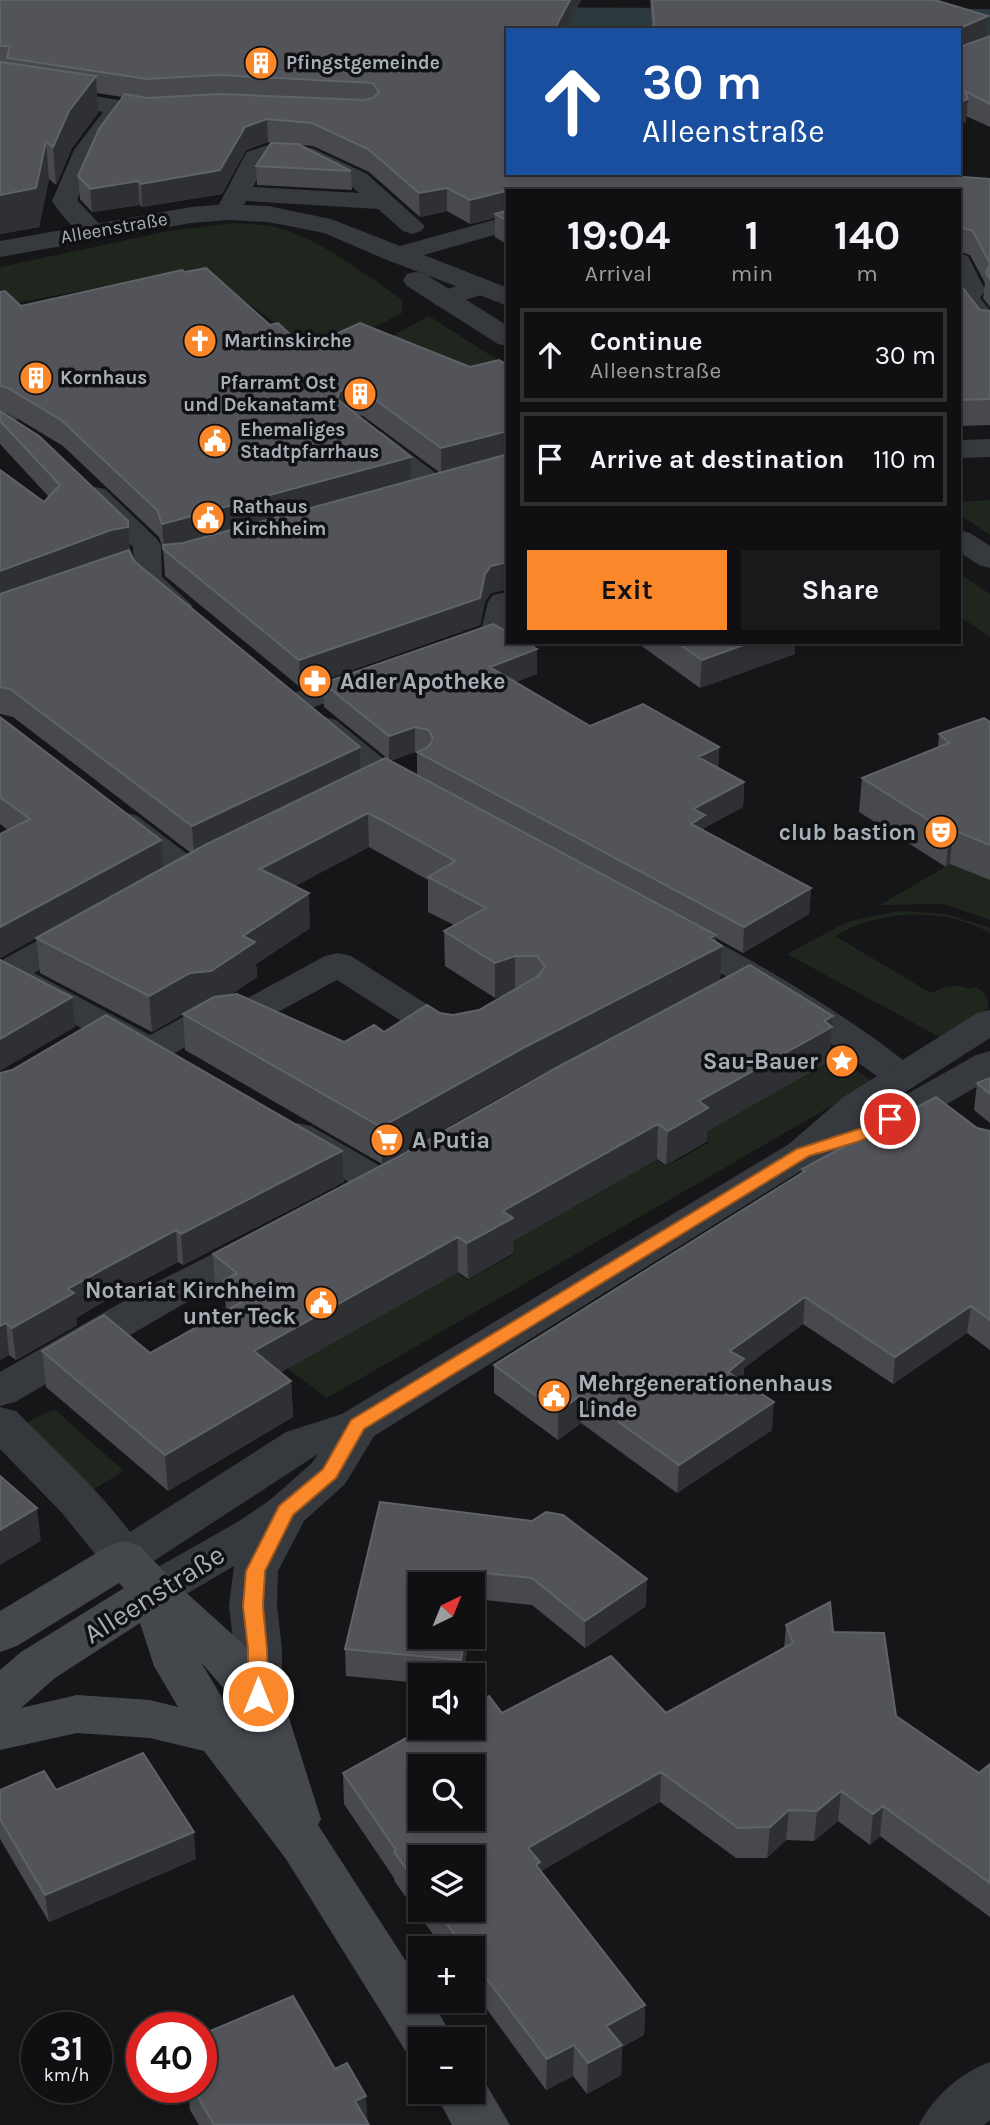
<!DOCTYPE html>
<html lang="en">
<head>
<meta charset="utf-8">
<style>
	body { margin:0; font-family:Karla,sans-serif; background:#19191b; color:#f1f3f6; height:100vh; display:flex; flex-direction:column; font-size:26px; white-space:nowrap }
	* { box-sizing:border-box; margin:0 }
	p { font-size:23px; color:#9c9d9f }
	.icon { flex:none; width:38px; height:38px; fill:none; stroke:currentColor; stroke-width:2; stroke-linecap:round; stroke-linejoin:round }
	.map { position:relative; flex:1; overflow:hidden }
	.details { position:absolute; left:506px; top:189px; width:455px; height:455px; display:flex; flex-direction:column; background:#101012; border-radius:0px; box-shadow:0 4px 10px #0003,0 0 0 2px #303032 }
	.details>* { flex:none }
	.top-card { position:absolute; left:506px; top:28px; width:455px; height:147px; border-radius:0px; box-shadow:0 4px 10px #0003,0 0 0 2px #303032; background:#1a4fa0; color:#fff; overflow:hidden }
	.needle { width:46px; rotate:43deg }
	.fabs { position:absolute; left:408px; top:1572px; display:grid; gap:14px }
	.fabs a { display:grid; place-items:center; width:77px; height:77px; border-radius:0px; background:#101012; box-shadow:0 4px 10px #0003,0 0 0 2px #303032; font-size:35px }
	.speed { position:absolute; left:21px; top:2012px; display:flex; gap:14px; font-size:35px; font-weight:700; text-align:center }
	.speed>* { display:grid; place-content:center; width:91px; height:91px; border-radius:50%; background:#101012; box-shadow:0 4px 10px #0003,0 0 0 2px #303032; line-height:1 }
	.speed small { font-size:18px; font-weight:400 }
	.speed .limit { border:10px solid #d22; background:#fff; color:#111 }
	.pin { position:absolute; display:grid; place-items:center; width:60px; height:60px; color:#fff; margin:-30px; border:4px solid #fff; border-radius:50%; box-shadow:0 2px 7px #0007 }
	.me { position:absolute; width:77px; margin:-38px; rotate:0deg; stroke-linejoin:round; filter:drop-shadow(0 0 5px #0008) }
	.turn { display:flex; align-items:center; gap:24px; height:147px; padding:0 21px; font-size:32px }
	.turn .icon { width:91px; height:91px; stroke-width:2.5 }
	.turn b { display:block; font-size:49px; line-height:60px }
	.eta { display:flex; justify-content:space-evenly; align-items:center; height:119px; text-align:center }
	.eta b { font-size:42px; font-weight:700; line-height:49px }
	.action { display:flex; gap:14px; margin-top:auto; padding:14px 21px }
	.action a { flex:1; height:80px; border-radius:0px; background:#fb872b; color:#111; font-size:28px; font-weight:700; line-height:80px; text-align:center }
	.action a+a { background:#19191b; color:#f1f3f6 }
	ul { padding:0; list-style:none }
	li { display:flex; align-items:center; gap:21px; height:94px; margin:0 14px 10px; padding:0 7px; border:4px solid #303032; border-radius:0px }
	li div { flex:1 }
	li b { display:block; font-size:26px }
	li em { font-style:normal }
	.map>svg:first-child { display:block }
	.green { fill:#1e261d }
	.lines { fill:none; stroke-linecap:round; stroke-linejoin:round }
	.river { fill:#2b393c; fill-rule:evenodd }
	.pedestrian { fill:#36393d; fill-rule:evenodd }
	.minor { fill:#36393d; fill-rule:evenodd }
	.tertiary { fill:#36393d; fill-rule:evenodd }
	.secondary { fill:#44484d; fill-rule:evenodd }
	.wall { fill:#47494d; fill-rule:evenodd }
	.shaded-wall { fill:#2f3033 }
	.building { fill:#525459; stroke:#5f6268; stroke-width:2; fill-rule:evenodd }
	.route { fill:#fb872b; stroke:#a3581c; stroke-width:2 }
	.labels { text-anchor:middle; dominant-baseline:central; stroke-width:7; stroke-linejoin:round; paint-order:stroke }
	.far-poi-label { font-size:19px; font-weight:bold; fill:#a7b0b8; stroke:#111113; text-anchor:start }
	.far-street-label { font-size:19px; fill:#a7b0b8; stroke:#111113 }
	.poi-label { font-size:23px; font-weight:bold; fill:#a7b0b8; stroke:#111113; text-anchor:start }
	.near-street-label { font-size:28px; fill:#a7b0b8; stroke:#111113 }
</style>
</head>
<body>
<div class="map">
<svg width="990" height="2125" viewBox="0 0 990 2125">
	<rect width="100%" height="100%" fill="#161618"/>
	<path class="green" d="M232,223C246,224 261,224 275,227C315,236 369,276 402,300V313L318,356L202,268L0,306V267L169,231Z
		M429,316L507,366V391L387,339Z
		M990,500V535L959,514V502Z
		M959,573L990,594V637L959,616Z
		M950,864L990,880V920L944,904L880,905Z
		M899,911L946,914L990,928V933C943,907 882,909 835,936L931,993C945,985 956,984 971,989L976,987C984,993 989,997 988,1008L945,1040L787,954L847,922Z
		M831,1051L873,1082L327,1398L282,1364L450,1268L467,1280L514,1254L496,1240L648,1155L667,1166L708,1143L691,1131Z
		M54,1409L124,1471L91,1491L26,1423Z"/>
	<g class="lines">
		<path class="river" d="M453,7L990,9V37H959V30H508V36L453,35L436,31L429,21L436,11Z"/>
		<path class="pedestrian" d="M21,402L30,405L34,410L30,415L0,425V409Z
			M373,430L382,432L446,481L450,487L446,493L437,495L428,493L364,444L360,438L364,432Z
			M95,487L105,489L157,539L161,545L162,577L193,606L189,612L179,615L169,612L138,586L134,580L133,547L82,495L85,489Z
			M325,717L336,720L396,769L422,784L427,791L422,798C388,806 340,754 314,732L310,726L314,720Z
			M125,813L136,815L194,859L217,850L228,853L233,860C222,875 197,883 180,879L114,829L109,822L114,815Z
			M679,925C717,935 900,1047 921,1078L915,1086L903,1089L891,1086L782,1009L667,942L662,935L667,928Z"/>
		<path class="minor" d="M0,81L125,101L175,105L179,110L175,115H125L98,151L77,200L106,231L102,236C81,242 63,217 52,201L74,150L103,112L0,95Z
			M268,145L312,148L367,174L425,226L421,231L412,234L403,231L378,209L246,201L237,217L228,220L219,217L215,212L244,157L247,152ZM271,159L299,160L349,184L359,193L253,187L266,162Z
			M959,253L968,256L985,290L980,298L990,310V335L980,333L959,306Z
			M478,279L487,281L491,287L487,293L444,307L435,305L431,299L435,293Z
			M990,439V457L959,458V440Z
			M508,592L507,640L454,658L443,655L438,648L443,641L482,627L488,602L493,595Z
			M374,665L385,668L390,675L385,682L297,713L285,710L281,703L285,696Z
			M85,919L98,922L103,930L98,938L34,973L150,1035L194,1011L231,1007L325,956L338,953L351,956L461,1026L471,1029L477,1037C468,1051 457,1051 442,1047L337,980L252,1026L215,1030L166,1058L152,1061L138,1058L0,985V961L72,922Z
			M297,1123L311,1126L394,1174L400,1183L394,1192L380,1196L366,1192L283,1144L277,1135L283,1126Z
			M261,1233L276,1237L282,1246L276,1255L187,1302L15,1402L0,1406V1372L157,1282L246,1237Z
			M0,1407L16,1411C60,1456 116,1504 147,1558L140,1570L124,1575L108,1570L62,1513L0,1449Z"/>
		<path class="tertiary" d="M228,204L268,206L331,219L400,246L508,216V231L424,255L508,288V306L387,260L324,233L268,222L228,220L191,223L0,257V241L191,207Z
			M416,272L425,274L508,326V346L498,344L407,286L403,280L407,274Z
			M959,530L970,533L990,546V568L979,565L959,552Z
			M990,1010V1038L868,1116L976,1055L990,1051V1079L885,1140L820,1159L374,1436L345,1484L304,1521L278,1571L277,1606L282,1649V1696L275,1709L258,1714L241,1709L234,1696V1649L229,1606L234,1566L171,1603L154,1608L137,1603L131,1591L137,1579L239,1521L270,1500L313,1462L318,1454L140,1570L124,1575L108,1570L101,1558L108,1546L286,1432L342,1414L789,1144L842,1098L977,1013Z
			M990,2062V2120L984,2125H919C933,2097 961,2072 990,2062Z"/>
		<path class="secondary" d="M124,1541L140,1546L171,1579L242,1643L275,1683L282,1696L321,1819L318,1825L420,1983V2000H431L454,2039H420V2059L408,2055L286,1859L204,1751L150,1738L77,1733L0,1750V1670L21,1652L124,1588L119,1583L17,1646L0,1652V1611L108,1546ZM140,1623L154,1666L178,1707L150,1700L77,1695L21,1708L55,1678ZM201,1662L236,1703L245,1732L237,1723Z
			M472,2072L480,2074L510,2125H452L434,2091H472Z"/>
	</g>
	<path class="wall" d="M0,0H581L565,30H508V173L990,179V307L983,298L985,283L970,255L959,251V283L980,310L990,311V425L959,426V191H508V245L495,237V218L470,224L447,211L420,217L369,172L313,146L299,145L351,171L352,190L257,185L256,166L287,144L268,142L246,150L222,194L142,207L140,205L92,212L80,199L78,176L122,97L97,93L98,113L72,148L56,185L49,179L39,227L0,234Z
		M650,0H935L986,37L990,36V127L966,116V122L959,124V30L652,26Z
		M185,272L270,325L305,348L470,367L508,365V589L491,593L485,601L480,625L301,688L165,576L163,548L159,537L63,446L10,414L1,411L130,552L134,561L360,747L361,770L388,759L324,707L323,683L537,649V674L515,682L590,726L719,747L718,767L744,782L743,807L704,828V831L811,888L809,914L743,953L716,938V942L722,946L720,981L527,1082L382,1164L185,1050L183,1014L152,1032L40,973L36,938L0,958V834L8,830L0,824V717L163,868L191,853L13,717L0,714V470L44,502L49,497L0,444V292L21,306ZM355,414L363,416L439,472L411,480ZM415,752H417V775L390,761ZM369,847L428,880V912L454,925L444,931L445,966L495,998L506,994L479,1010L453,1015L440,1013L384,1032L344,1042L230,995L257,977L256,964L310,928L295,886Z
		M636,642H795V654L700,688Z
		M990,722V880L950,864L946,867L859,812L862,778L938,748L939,734Z
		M833,1016L829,1061L707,1131L706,1142L666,1165L657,1159L513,1241V1253L468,1279L458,1272L281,1372L291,1381L293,1417L168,1491L46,1387L42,1351L150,1353L226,1311L225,1297L215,1290L213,1254Z
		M0,1073L342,1151L344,1182L183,1265L178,1262L108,1299L76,1318L77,1325L16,1360L9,1355L0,1360Z
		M990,1078V1123L974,1110L977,1083Z
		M977,1128L990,1131V1350L967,1333L893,1384L803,1324L744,1368L743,1382L772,1430L677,1493L581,1423L558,1440L494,1393V1365L801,1174L802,1169Z
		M380,1502L646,1606L585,1648L532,1605L476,1599L463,1675H420V1683L346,1676L345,1649Z
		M786,1625L833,1632L896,1716L979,1773L990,1764V1917L880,1836L870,1845L838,1821L814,1841L786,1840L767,1858H736L660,1802L541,1871L645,2005L644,2035L622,2047L621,2075L587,2094L573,2076L546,2090L472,1989V1948H443L395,1882L394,1878L344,1804L343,1773L502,1713H666L784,1648ZM420,1857L472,1909H420Z
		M0,1790H56L196,1859L49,1922L0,1839Z
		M335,2069L369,2125H199L190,2110L188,2088H201Z"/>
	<path class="shaded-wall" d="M570,0H581L565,30H554Z
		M988,16L986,38L959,49L960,28Z
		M96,76L98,113L72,148L56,185L53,147L69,111Z
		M968,99L966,122L959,124V102Z
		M267,119L268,142L246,150L222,194L142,207L141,184L245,127Z
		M46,141L49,179L39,227L0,234V195Z
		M138,181L140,205L92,212L90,189Z
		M447,188V211L420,217L419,193Z
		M508,191V214H495V218L470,224V200Z
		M350,387L351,413L337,399L340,391Z
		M508,431V457L441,474V448Z
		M411,457V483L164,551L162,524Z
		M128,521L130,554L0,599V571Z
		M508,562L507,589L491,593L485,601L480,625L301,688L299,660L485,574L491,566Z
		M752,642H795V654L700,688L702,660Z
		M537,649V674L490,691V667Z
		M415,727V752L389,761V736Z
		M360,747L361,775L194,855L192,826Z
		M719,747L717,773L698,757Z
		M744,782L743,807L704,828L703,841L691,824L693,809Z
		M368,813L369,847L261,904L260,869Z
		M953,830L950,864L946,867L949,833Z
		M161,840L163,869L0,958V927Z
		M811,888L809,914L743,953L744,927Z
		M309,893L310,928L256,964L257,977L214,1006L193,1009L152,1032L149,996Z
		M716,935L715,949L722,946L720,981L527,1082L382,1164L381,1127Z
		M515,956V991L495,998V963Z
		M72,997L75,1027L0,1071V1039Z
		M833,1016L829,1061L707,1131L706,1142L666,1165L668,1131L699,1101Z
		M658,1124L657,1159L513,1241V1253L468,1279L467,1243L503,1211Z
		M342,1151L344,1182L183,1265L181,1234Z
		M176,1230L178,1262L108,1299L76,1318L77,1325L16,1360L12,1328L68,1289L105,1268Z
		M458,1237V1272L256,1386L254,1351Z
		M805,1297L803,1324L744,1368L743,1387L726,1400L730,1351Z
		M971,1306L967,1333L893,1384L895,1357Z
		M6,1323L9,1355L0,1360V1326Z
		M291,1381L293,1417L168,1491L165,1455Z
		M581,1395V1423L558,1440V1412Z
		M774,1402L772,1430L677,1493L679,1465Z
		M37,1508L41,1541L0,1565V1530Z
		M476,1572V1599L472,1621V1593Z
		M647,1579L646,1606L585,1648V1621Z
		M465,1636H470L463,1675H461V1660Z
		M661,1772L660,1802L540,1872L528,1848Z
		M841,1791L838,1821L814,1841L817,1811Z
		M883,1806L880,1836L870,1845L873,1814Z
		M789,1810L786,1840L767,1858L770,1827Z
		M194,1832L196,1859L49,1922L45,1895Z
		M645,2005L644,2035L622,2047L621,2075L587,2094L588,2063L606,2026Z
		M574,2045L573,2076L546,2090L547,2059Z
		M366,2096L368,2125L355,2101Z"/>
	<path class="building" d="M0,0H570L554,30H508V173H910L990,179V279L986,273L990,264L973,231L960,227L959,283L980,310L990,311V399L959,400V191L510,190L470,200L447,188L419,193L368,149L312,123L267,119L245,127L220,170L141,184L138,181L90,189L78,176L99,129L125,94L147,98L219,94L364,100L373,98L379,92L373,83L219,75L147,79L7,58L10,46H0Z
		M652,0H935L988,16L960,28V47L990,36V104L965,91L968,99L959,102V30H635L654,26Z
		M1,62L96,76L69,111L53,147L46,141L36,188L0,195V66Z
		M271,143L298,144L351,171L256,166Z
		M508,210V221L495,214Z
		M206,268L270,325L278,323L305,348L360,323L470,367L499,360L508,365V431L441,448L362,390L350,387L340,391L337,399L411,457L162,524L157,510L61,420L8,388L0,386V292L5,291L21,306L182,270L185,272Z
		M0,411L39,436L128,521V527L111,530L0,571V470L44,502L60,485L0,421Z
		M508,454V562L491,566L485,574L480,598L299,660L163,549V545L183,543Z
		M129,550L134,561L360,747L192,826L10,689L0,687V594Z
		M493,624L508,632V642H525L537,649L490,667L590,726L643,704L719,747L698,757L744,782L693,809L705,815L691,824L811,888L744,927L417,752L428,747L433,739L429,730L415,727L389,736L323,683Z
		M676,642H752L702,660Z
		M0,717L161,840L0,927V834L30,819L0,797Z
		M984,718L990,722V845L953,830L949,833L862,778L949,743L939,734Z
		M385,758L716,935L710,938L722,946L527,1046L381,1127L183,1014L214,997L237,994L344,1042L374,1025L384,1032L427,1005L440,1013L453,1015L479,1010L538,976L545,967L537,956H515L495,963L444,931L486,908L428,877L455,861L389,824L368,813L260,869L309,893L243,936L255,942L211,971L190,973L149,996L36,938L205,845Z
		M0,960L72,997L0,1039Z
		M750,965L833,1016L824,1021L832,1027L699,1101L708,1108L668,1131L658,1124L503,1211L513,1218L467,1243L458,1237L254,1351L291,1381L165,1455L42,1351L104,1315L150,1353L247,1299L224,1280L237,1273L213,1254L394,1159L556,1068Z
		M106,1015L342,1151L181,1234L176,1230L105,1268L68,1289L74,1293L12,1328L6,1323L0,1326V1073L12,1070Z
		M990,1078V1094L977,1083Z
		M936,1097L977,1128L990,1131V1320L971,1306L895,1357L805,1297L730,1351L744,1359L728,1372L774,1402L679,1465L581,1395L558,1412L494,1365L805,1171L802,1169Z
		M0,1476L37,1508L0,1530Z
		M380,1502L532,1521L546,1512L563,1515L647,1579L585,1621L532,1578L476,1572L472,1593V1584H420V1636H465L461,1660L345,1649Z
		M830,1602L833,1632L884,1633L896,1716L979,1773L990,1764V1883L883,1806L873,1814L841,1791L817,1811L789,1810L770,1827L738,1828L661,1772L528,1848L540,1862L536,1865L645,2005L606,2026L622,2045L588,2063L574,2045L547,2059L472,1959V1948H464L436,1909H472V1857H420V1887L394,1852L396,1850L343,1773L426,1727H472V1704L489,1696L502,1713L611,1656L666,1713L793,1643L786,1625ZM420,1766H472V1818H420Z
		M143,1753L194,1832L45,1895L0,1819V1790L44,1771L56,1790Z
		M293,1996L335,2069L347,2063L366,2096L355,2101L369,2125H214L193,2088H201V2035Z"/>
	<path class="route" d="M890,1114L896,1116L898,1119C881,1139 834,1148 809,1156L364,1429L336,1478L293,1515L265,1571L263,1606L267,1649L268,1696L265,1701L258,1704L251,1701L248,1696V1649L243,1606L246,1571L279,1506L323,1469L351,1420L797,1149L865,1127Z"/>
	<defs>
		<symbol id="building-disc" viewBox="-11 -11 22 22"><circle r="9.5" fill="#fb872b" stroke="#111113"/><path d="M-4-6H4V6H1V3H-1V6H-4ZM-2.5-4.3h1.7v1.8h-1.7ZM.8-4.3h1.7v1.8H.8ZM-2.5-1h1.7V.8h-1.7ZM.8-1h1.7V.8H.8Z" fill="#fff"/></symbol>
		<symbol id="church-disc" viewBox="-11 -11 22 22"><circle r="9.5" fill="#fb872b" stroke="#111113"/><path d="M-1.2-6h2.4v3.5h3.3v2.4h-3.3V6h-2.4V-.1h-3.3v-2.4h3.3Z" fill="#fff"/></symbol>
		<symbol id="civic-disc" viewBox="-11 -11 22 22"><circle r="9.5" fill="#fb872b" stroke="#111113"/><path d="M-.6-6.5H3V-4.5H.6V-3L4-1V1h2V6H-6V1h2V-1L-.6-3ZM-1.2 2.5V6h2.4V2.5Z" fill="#fff"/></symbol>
		<symbol id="pharmacy-disc" viewBox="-11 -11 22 22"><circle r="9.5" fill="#fb872b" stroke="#111113"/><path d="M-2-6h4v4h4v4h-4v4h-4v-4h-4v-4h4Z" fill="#fff"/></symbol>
		<symbol id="theatre-disc" viewBox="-11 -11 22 22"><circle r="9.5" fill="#fb872b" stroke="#111113"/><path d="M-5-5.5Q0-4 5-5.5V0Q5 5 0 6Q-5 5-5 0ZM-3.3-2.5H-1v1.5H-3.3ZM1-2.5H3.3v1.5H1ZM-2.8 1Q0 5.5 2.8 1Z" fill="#fff"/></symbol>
		<symbol id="sight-disc" viewBox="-11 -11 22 22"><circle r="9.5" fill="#fb872b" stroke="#111113"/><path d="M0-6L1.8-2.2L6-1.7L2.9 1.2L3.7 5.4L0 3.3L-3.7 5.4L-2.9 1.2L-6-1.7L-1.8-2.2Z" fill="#fff"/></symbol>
		<symbol id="supermarket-disc" viewBox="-11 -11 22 22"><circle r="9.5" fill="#fb872b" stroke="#111113"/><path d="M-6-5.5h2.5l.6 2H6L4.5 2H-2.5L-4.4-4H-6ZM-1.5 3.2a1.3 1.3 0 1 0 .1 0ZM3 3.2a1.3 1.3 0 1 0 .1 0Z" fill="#fff"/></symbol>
	</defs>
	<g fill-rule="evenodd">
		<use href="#building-disc" x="242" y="44" width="38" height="38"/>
		<use href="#church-disc" x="181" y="322" width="38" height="38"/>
		<use href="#building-disc" x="17" y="359" width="38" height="38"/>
		<use href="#building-disc" x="341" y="375" width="38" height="38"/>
		<use href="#civic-disc" x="196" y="422" width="38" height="38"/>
		<use href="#civic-disc" x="189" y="499" width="38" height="38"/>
		<use href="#pharmacy-disc" x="296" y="662" width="38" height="38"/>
		<use href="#theatre-disc" x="922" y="813" width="38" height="38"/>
		<use href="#sight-disc" x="823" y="1042" width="38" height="38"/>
		<use href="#supermarket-disc" x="368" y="1121" width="38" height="38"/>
		<use href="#civic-disc" x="302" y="1284" width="38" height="38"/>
		<use href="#civic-disc" x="535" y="1377" width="38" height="38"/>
	</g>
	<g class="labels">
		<g class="far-poi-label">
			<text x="286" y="63">Pfingstgemeinde</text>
			<text x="224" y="341">Martinskirche</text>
			<text x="60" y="378">Kornhaus</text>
			<text x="336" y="383" text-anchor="end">Pfarramt Ost<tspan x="336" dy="22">und Dekanatamt</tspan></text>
			<text x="240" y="430">Ehemaliges<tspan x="240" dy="22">Stadtpfarrhaus</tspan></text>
			<text x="232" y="507">Rathaus<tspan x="232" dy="22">Kirchheim</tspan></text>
		</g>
		<g class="far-street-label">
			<text transform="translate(114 228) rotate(-10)">Alleenstraße</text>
		</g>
		<g class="poi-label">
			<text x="340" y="681">Adler Apotheke</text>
			<text x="916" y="832" text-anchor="end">club bastion</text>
			<text x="818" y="1061" text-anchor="end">Sau-Bauer</text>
			<text x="412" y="1140">A Putia</text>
			<text x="296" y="1290" text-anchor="end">Notariat Kirchheim<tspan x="296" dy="26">unter Teck</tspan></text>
			<text x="578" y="1383">Mehrgenerationenhaus<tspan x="578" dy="26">Linde</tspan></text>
		</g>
		<g class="near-street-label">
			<text transform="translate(154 1594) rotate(-32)">Alleenstraße</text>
		</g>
	</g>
</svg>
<div class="fabs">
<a><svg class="needle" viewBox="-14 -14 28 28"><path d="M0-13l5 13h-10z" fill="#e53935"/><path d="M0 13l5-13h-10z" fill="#9c9d9f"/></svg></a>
<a><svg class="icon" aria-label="sound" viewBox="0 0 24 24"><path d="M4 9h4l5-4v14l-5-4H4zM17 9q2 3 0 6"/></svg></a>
<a><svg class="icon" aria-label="search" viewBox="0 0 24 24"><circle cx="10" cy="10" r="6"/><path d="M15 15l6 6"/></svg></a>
<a><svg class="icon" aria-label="layers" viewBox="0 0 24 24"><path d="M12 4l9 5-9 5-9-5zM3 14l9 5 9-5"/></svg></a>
<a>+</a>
<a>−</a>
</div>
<div class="speed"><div>31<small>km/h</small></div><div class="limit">40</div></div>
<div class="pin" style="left:890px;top:1119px;background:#d93025"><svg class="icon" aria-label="arrive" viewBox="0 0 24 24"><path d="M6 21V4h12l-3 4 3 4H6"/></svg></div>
<svg class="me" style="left:258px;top:1696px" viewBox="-20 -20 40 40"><circle r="17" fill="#fb872b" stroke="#fff" stroke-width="3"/><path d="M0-11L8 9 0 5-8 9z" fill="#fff"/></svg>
<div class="top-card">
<div class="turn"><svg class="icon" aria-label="ahead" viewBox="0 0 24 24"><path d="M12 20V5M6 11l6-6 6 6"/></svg><div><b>30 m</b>Alleenstraße</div></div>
</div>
<section class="details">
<div class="eta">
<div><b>19:04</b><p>Arrival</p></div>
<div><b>1</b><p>min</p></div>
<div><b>140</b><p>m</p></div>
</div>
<ul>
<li><svg class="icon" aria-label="ahead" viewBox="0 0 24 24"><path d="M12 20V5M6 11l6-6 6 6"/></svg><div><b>Continue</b><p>Alleenstraße</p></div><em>30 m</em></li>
<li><svg class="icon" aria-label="arrive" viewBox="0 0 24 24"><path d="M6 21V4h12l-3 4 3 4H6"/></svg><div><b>Arrive at destination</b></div><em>110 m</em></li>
</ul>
<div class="action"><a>Exit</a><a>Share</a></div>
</section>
</div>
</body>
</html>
